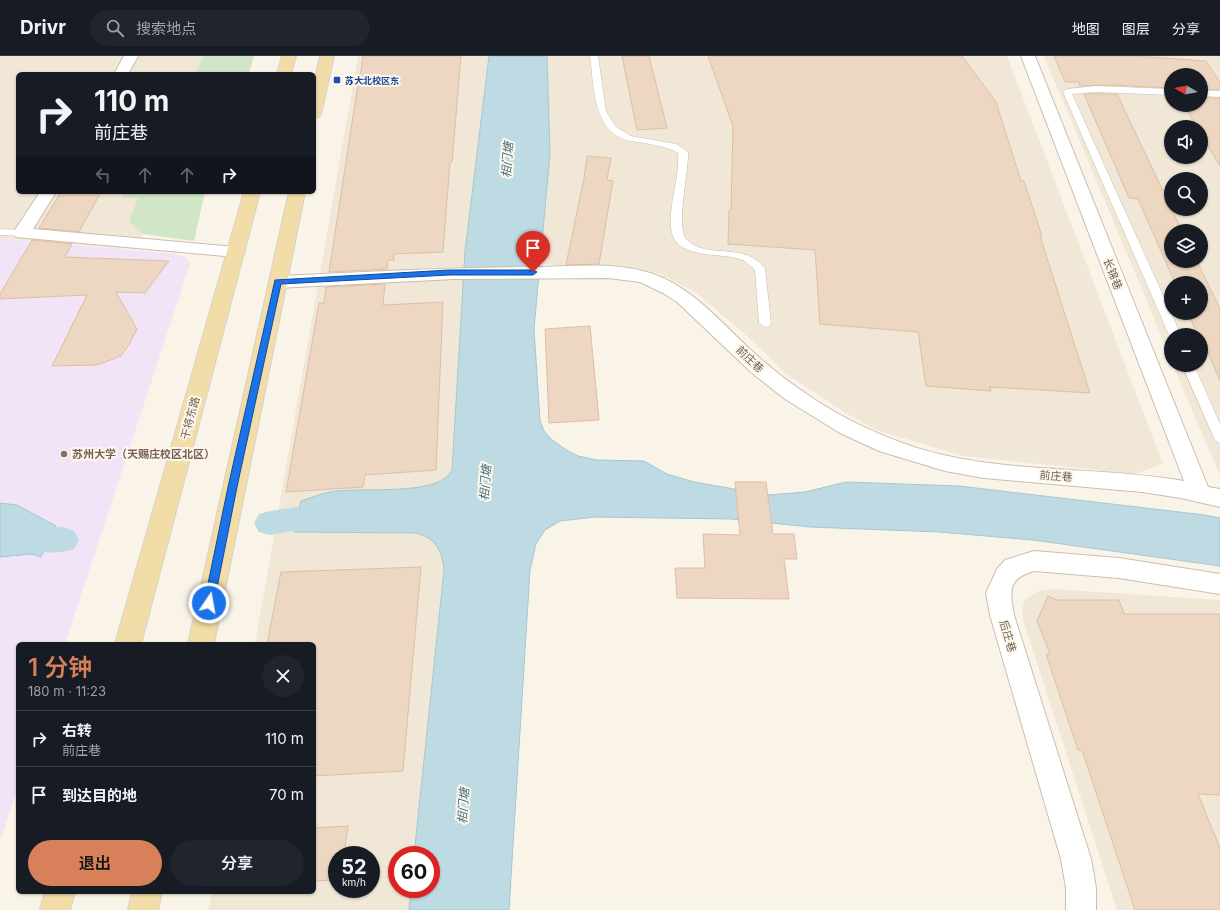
<!DOCTYPE html>
<html lang="zh">
<head>
<meta charset="utf-8">
<style>
	body { margin:0; font-family:Inter,"Noto Sans SC",sans-serif; background:#20242c; color:#f1f3f6; height:100vh; display:flex; flex-direction:column; font-size:15px; white-space:nowrap }
	* { box-sizing:border-box; margin:0 }
	p { font-size:13px; color:#9ea1a6 }
	.icon { flex:none; width:22px; height:22px; fill:none; stroke:currentColor; stroke-width:2; stroke-linecap:round; stroke-linejoin:round }
	.map { position:relative; flex:1; overflow:hidden }
	.side { position:absolute; left:16px; top:586px; width:300px; height:252px; display:flex; flex-direction:column; background:#171b24; border-radius:6px; box-shadow:0 1px 3px #0004 }
	.side>* { flex:none }
	.hud { position:absolute; left:16px; top:16px; width:300px; height:122px; border-radius:6px; box-shadow:0 1px 3px #0004; background:#171b24; color:#f1f3f6; overflow:hidden }
	.needle { width:26px; rotate:279deg }
	.fabs { position:absolute; left:1164px; top:12px; display:grid; gap:8px }
	.fabs a { display:grid; place-items:center; width:44px; height:44px; border-radius:50%; background:#171b24; box-shadow:0 1px 3px #0004; font-size:20px }
	.speed { position:absolute; left:328px; top:790px; display:flex; gap:8px; font-size:20px; font-weight:700; text-align:center }
	.speed>* { display:grid; place-content:center; width:52px; height:52px; border-radius:50%; background:#171b24; box-shadow:0 1px 3px #0004; line-height:1 }
	.speed small { font-size:10px; font-weight:400 }
	.speed .limit { border:6px solid #d22; background:#fff; color:#111 }
	.pin { position:absolute; display:grid; place-items:center; width:34px; height:34px; color:#fff; margin:-41px -17px; border-radius:50% 50% 50% 0; rotate:-45deg; box-shadow:0 0 4px #0007 }
	.pin .icon { rotate:45deg }
	.me { position:absolute; width:44px; margin:-22px; rotate:12deg; stroke-linejoin:round; filter:drop-shadow(0 0 3px #0008) }
	.turn { display:flex; align-items:center; gap:14px; height:84px; padding:0 12px; font-size:18px }
	.turn .icon { width:52px; height:52px; stroke-width:2.5 }
	.turn b { display:block; font-size:28px; line-height:34px }
	.lanes { display:flex; align-items:center; height:38px; padding:0 12px; background:#0003; justify-content:center; gap:20px; direction:ltr }
	.lanes .off { opacity:.35 }
	.round { display:grid; place-items:center; flex:none; width:42px; height:42px; border-radius:21px; background:#20242c }
	.summary { display:flex; align-items:center; justify-content:space-between; height:68px; padding:0 12px }
	h1 { font-size:24px; font-weight:600; line-height:30px; color:#d7805a }
	.cta { display:flex; gap:8px; margin-top:auto; padding:8px 12px }
	.cta a { flex:1; height:46px; border-radius:24px; background:#d7805a; color:#111; font-size:16px; font-weight:600; line-height:46px; text-align:center }
	.cta a+a { background:#20242c; color:#f1f3f6 }
	ul { padding:0; list-style:none }
	li { display:flex; align-items:center; gap:12px; height:56px; padding:0 12px; border-top:1px solid #363941 }
	li div { flex:1 }
	li b { display:block; font-size:15px }
	li em { font-style:normal }
	header { display:flex; align-items:center; gap:24px; box-sizing:border-box; height:56px; padding:0 20px; background:#171b24; border-bottom:1px solid #363941 }
	header strong { font-size:19px }
	nav { display:flex; gap:22px; margin-inline-start:auto; font-size:14px }
	.search { width:280px; height:36px; background:#20242c; display:flex; align-items:center; gap:10px; box-sizing:border-box; padding:0 14px; border-radius:22px; color:#9ea1a6; font-size:15px }
	.map>svg:first-child { display:block }
	.residential { fill:#f1e7d7; fill-rule:evenodd }
	.education { fill:#f1e4f6 }
	.green { fill:#d1e6c7 }
	.water { fill:#bedae2; stroke:#a5c8d2 }
	.lines { fill:none; stroke-linecap:round; stroke-linejoin:round }
	.canal { fill:#bedae2; fill-rule:evenodd }
	.building { fill:#edd6c2; stroke:#debfa4 }
	.lane-casing { stroke:#cbbdaf; stroke-width:1 }
	.street-casing { stroke:#cbbdaf; stroke-width:2 }
	.secondary-casing { stroke:#cdbeac; stroke-width:2 }
	.primary-casing { stroke:#d7d2cd; stroke-width:2 }
	.lane { fill:#fff; fill-rule:evenodd }
	.street { fill:#fff; fill-rule:evenodd }
	.secondary { fill:#fff; fill-rule:evenodd }
	.primary { fill:#f2dca7; fill-rule:evenodd }
	.route { fill:#1a73e8; stroke:#114b97 }
	.transit-dot { fill:#1a4fb4; stroke:#fdf8ed; stroke-width:1.5 }
	.education-dot { fill:#8d6e63; stroke:#fdf8ed; stroke-width:1.5 }
	.labels { text-anchor:middle; dominant-baseline:central; stroke-width:4; stroke-linejoin:round; paint-order:stroke }
	.far-transit-label { font-size:9px; font-weight:bold; fill:#164399; stroke:#fdf8ed; text-anchor:start }
	.street-label { font-size:11px; fill:#715e4e; stroke:#fdf8ed }
	.education-label { font-size:11px; font-weight:bold; fill:#785e54; stroke:#fdf8ed; text-anchor:start }
	.water-label { font-size:12px; font-style:italic; fill:#4a7482; stroke:#fdf8ed }
</style>
</head>
<body>
<header>
<strong>Drivr</strong>
<div class="search"><svg class="icon" aria-label="search" viewBox="0 0 24 24"><circle cx="10" cy="10" r="6"/><path d="M15 15l6 6"/></svg>搜索地点</div>
<nav><a>地图</a><a>图层</a><a>分享</a></nav>
</header>
<div class="map">
<svg width="1220" height="854" viewBox="0 0 1220 854">
	<rect width="100%" height="100%" fill="#faf4e8"/>
	<path class="residential" d="M0,0H203L195,18H18V136H125L123,142H138L129,166L143,178L133,193L0,182Z
		M358,0H489L465,195L452,415L444,514L414,799H397V833H411L409,854H208L212,836H314V588H255ZM337,799H371V833H337Z
		M547,0H1007L1163,408L1134,418L963,400L876,374L844,356L785,317L748,281L694,235L657,217L626,213L540,208L550,98Z
		M1044,0H1220V420L1173,309H1201V279H1171V303ZM1171,19H1201V49H1171ZM1171,71H1201V101H1171ZM1171,123H1201V153H1171ZM1171,175H1201V205H1171ZM1171,227H1201V257H1171Z
		M1053,533L1220,544V854H1117L1024,567L1022,555L1024,545L1038,535Z"/>
	<path class="education" d="M0,182L177,198L187,202L190,208L65,588H18V731L0,786Z"/>
	<path class="green" d="M203,0H254L249,18H195Z
		M125,136H205L194,185L143,178L129,166L138,142H122Z"/>
	<path class="water" d="M489,0H547L550,98L534,273L540,365L544,375L551,383L568,395L578,400L597,404L644,405L667,418L694,426L768,439L805,436L846,426L959,430L1205,459L1220,462V510L1033,484L939,476L810,471L732,463L595,461L560,465L545,474L536,488L530,514L509,854H409L411,833H431V799H414L444,514C442,494 435,481 415,477L294,476L301,445C310,442 320,438 330,436C358,430 439,442 452,414L465,195Z
		M0,447L17,449L56,470L41,501L31,498L0,501Z"/>
	<g class="lines">
		<path class="canal" d="M297,451L308,454L312,463L308,472L270,479L259,476L254,467L259,458L270,455Z
			M63,471L74,475L79,484L74,493C61,497 50,498 37,494L32,485L37,476L48,472Z"/>
	</g>
	<path class="building" d="M363,0H461L452,106H450L443,196L394,198V204H388L387,213L329,216L358,28H359Z
		M622,0H649L667,72L637,74Z
		M708,0H962L996,46L1021,125H1024L1042,180H1040L1090,337L990,331L991,335L926,330L918,276L820,268L815,194L728,188L729,154H731L733,70Z
		M1054,0H1135L1206,5L1220,26V34L1201,33V19H1171V32L1112,29L1080,30L1079,26H1065Z
		M1084,38H1117L1182,175H1171V205H1197L1220,253V325L1201,279L1196,275L1188,257H1201V227H1175L1138,143L1129,142Z
		M1201,42H1220V110L1201,78V71H1197L1184,49H1201Z
		M587,100L611,102L607,124L613,125L599,208L566,209L584,122Z
		M61,136H101L79,176L39,172Z
		M32,184L72,188L65,201L169,205L145,237L116,236L137,273L130,287L121,300L97,309L52,310L87,239L0,243V238Z
		M385,228L383,249L443,246L436,414L365,419L363,431L286,436L319,247H324L326,231Z
		M590,270L599,364L549,367L545,273Z
		M735,426H766L773,478H794L797,503H784L789,543L677,542L675,512H705L703,478L740,479Z
		M421,511L403,715L314,720V588H267L281,516Z
		M1048,540L1057,544H1119L1124,558H1220V739L1198,738L1220,792V854H1135L1082,694H1078L1046,598H1050L1037,565Z
		M348,770L344,799H337V824L314,825V772Z"/>
	<g class="lines">
		<defs>
			<path id="lane" d="M590,0H598L606,55L616,71L631,80L676,88L688,96C689,116 675,172 687,184C707,204 746,185 765,213L771,267L769,270L765,271L759,267L755,214C750,209 746,205 740,203C718,196 673,204 671,171C669,146 680,122 678,97C665,89 647,88 631,85C593,78 594,30 590,0Z
				M1095,30L1171,33V39L1095,36L1072,38L1181,279H1171V282L1169,279L1063,36L1067,33Z
				M1201,34L1220,35V41L1201,40Z
				M0,173L22,174L27,177L22,180L0,179Z
				M1182,309H1194L1220,368V387L1216,385L1214,382Z"/>
			<path id="street" d="M124,0H138L128,18H114Z
				M1021,0H1035L1208,431L1220,433V451L1181,442L1142,436L984,422L945,415L879,395L840,377L785,343L752,317L677,246L663,237L640,226L608,222L454,223L278,232L272,230L269,226L272,222L278,220C365,216 452,211 540,211C576,210 615,206 650,217C692,230 722,268 753,296C778,319 806,339 835,356C869,375 905,390 943,399C1022,417 1104,411 1184,425Z
				M40,136H56L33,173L236,191L242,192L245,196L242,200L236,201L16,181L13,177Z"/>
			<path id="secondary" d="M1034,495L1119,502L1220,518V538L1119,522L1034,515C1007,523 1010,535 1014,559L1091,803L1096,832V854H1066V832L1061,803L990,559L986,537L997,513L1005,504Z"/>
			<path id="primary" d="M282,0H296L291,18H277Z
				M320,0H334L321,58L319,61L314,62V26Z
				M244,136H260L141,588H115Z
				M289,136H305L214,588H188Z
				M45,836H75L70,854H40Z
				M132,836H162L158,854H128Z"/>
		</defs>
		<use href="#lane" class="lane-casing"/>
		<use href="#street" class="street-casing"/>
		<use href="#secondary" class="secondary-casing"/>
		<use href="#primary" class="primary-casing"/>
		<use href="#lane" class="lane"/>
		<use href="#street" class="street"/>
		<use href="#secondary" class="secondary"/>
		<use href="#primary" class="primary"/>
	</g>
	<path class="route" d="M449,214H533L537,216L533,219H449L281,228L237,431L214,547L213,550H206L204,547L228,431L275,224Z"/>
	<rect class="transit-dot" x="333" y="20" width="8" height="8" rx="2"/>
	<circle class="education-dot" cx="64" cy="398" r="4"/>
	<g class="labels">
		<g class="far-transit-label">
			<text x="345" y="24">苏大北校区东</text>
		</g>
		<g class="street-label">
			<text transform="translate(1113 218) rotate(69)">长锦巷</text>
			<text transform="translate(750 303) rotate(43)">前庄巷</text>
			<text transform="translate(190 362) rotate(-75)">干将东路</text>
			<text transform="translate(1056 420) rotate(4)">前庄巷</text>
			<text transform="translate(1008 580) rotate(74)">后庄巷</text>
		</g>
		<g class="education-label">
			<text x="72" y="398">苏州大学（天赐庄校区北区）</text>
		</g>
		<g class="water-label">
			<text transform="translate(507 104) rotate(-86)">相门塘</text>
			<text transform="translate(485 427) rotate(-86)">相门塘</text>
			<text transform="translate(463 750) rotate(-86)">相门塘</text>
		</g>
	</g>
</svg>
<div class="fabs">
<a><svg class="needle" viewBox="-14 -14 28 28"><path d="M0-13l5 13h-10z" fill="#e53935"/><path d="M0 13l5-13h-10z" fill="#9ea1a6"/></svg></a>
<a><svg class="icon" aria-label="sound" viewBox="0 0 24 24"><path d="M4 9h4l5-4v14l-5-4H4zM17 9q2 3 0 6"/></svg></a>
<a><svg class="icon" aria-label="search" viewBox="0 0 24 24"><circle cx="10" cy="10" r="6"/><path d="M15 15l6 6"/></svg></a>
<a><svg class="icon" aria-label="layers" viewBox="0 0 24 24"><path d="M12 4l9 5-9 5-9-5zM3 14l9 5 9-5"/></svg></a>
<a>+</a>
<a>−</a>
</div>
<div class="speed"><div>52<small>km/h</small></div><div class="limit">60</div></div>
<div class="pin" style="left:533px;top:216px;background:#d93025"><svg class="icon" aria-label="arrive" viewBox="0 0 24 24"><path d="M6 21V4h12l-3 4 3 4H6"/></svg></div>
<svg class="me" style="left:209px;top:547px" viewBox="-20 -20 40 40"><circle r="17" fill="#1a73e8" stroke="#fff" stroke-width="3"/><path d="M0-11L8 9 0 5-8 9z" fill="#fff"/></svg>
<div class="hud">
<div class="turn"><svg class="icon" aria-label="right" viewBox="0 0 24 24"><path d="M7 20v-9h11M14 6l5 5-5 5"/></svg><div><b>110 m</b>前庄巷</div></div>
<div class="lanes"><svg class="icon off" aria-label="left" viewBox="0 0 24 24"><path d="M17 20v-9H6M10 6l-5 5 5 5"/></svg><svg class="icon off" aria-label="ahead" viewBox="0 0 24 24"><path d="M12 20V5M6 11l6-6 6 6"/></svg><svg class="icon off" aria-label="ahead" viewBox="0 0 24 24"><path d="M12 20V5M6 11l6-6 6 6"/></svg><svg class="icon" aria-label="right" viewBox="0 0 24 24"><path d="M7 20v-9h11M14 6l5 5-5 5"/></svg></div>
</div>
<section class="side">
<div class="summary"><div><h1>1 分钟</h1><p>180 m · 11:23</p></div><a class="round"><svg class="icon" aria-label="close" viewBox="0 0 24 24"><path d="M6 6l12 12M18 6L6 18"/></svg></a></div>
<ul>
<li><svg class="icon" aria-label="right" viewBox="0 0 24 24"><path d="M7 20v-9h11M14 6l5 5-5 5"/></svg><div><b>右转</b><p>前庄巷</p></div><em>110 m</em></li>
<li><svg class="icon" aria-label="arrive" viewBox="0 0 24 24"><path d="M6 21V4h12l-3 4 3 4H6"/></svg><div><b>到达目的地</b></div><em>70 m</em></li>
</ul>
<div class="cta"><a>退出</a><a>分享</a></div>
</section>
</div>
</body>
</html>
